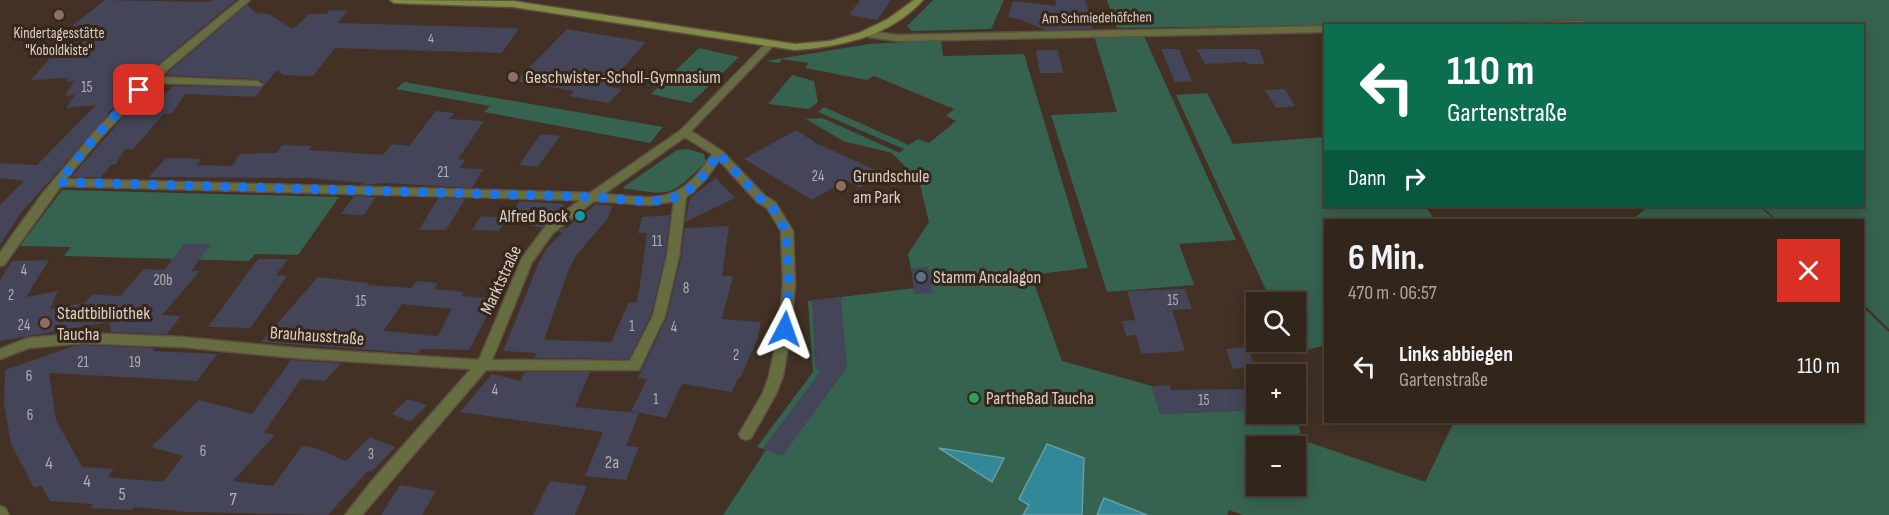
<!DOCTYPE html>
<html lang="de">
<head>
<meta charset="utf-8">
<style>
	body { margin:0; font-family:"Sofia Sans Condensed",sans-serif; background:#3d3128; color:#f1f3f6; height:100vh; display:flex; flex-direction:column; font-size:22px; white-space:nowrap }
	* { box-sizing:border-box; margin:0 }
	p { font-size:20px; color:#a8a5a3 }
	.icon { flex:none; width:33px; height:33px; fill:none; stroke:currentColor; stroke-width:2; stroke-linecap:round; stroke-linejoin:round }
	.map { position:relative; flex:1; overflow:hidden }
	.drawer { position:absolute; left:1324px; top:219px; width:540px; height:204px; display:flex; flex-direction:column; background:#32251b; border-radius:0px; box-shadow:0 3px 15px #0003,0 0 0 2px #4d423a }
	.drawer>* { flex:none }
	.top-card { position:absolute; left:1324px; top:24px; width:540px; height:183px; border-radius:0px; box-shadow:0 3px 15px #0003,0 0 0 2px #4d423a; background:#0b6e4f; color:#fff; overflow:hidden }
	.buttons { position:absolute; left:1246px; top:292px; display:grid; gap:12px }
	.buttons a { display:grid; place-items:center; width:60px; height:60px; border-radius:0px; background:#32251b; box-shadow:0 3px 15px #0003,0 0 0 2px #4d423a; font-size:30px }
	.pin { position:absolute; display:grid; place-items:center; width:51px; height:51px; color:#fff; margin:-26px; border-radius:12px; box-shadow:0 3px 9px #0006 }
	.me { position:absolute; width:66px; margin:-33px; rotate:4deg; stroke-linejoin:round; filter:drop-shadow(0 0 4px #0008) }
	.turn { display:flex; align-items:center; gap:21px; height:126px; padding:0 24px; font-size:27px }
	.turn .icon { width:78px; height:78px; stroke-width:2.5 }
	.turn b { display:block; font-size:42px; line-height:51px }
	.then { display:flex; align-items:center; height:57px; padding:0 24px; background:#0003; gap:12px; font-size:22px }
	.round { display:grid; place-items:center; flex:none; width:63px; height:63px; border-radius:0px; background:#3d3128 }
	.overview { display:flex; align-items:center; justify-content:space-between; height:102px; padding:0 24px }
	h1 { font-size:36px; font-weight:700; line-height:45px }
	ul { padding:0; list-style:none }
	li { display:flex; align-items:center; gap:18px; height:90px; padding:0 24px }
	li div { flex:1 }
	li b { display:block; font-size:22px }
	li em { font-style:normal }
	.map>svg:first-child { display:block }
	.green { fill:#366350; fill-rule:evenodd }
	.water { fill:#328898; stroke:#659ea6; stroke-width:1.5 }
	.building { fill:#454559; fill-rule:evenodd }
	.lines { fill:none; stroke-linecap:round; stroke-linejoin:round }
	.street-casing { stroke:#5e4e42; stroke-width:3 }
	.secondary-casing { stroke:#5e4e42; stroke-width:3 }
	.street { fill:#656d41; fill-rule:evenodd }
	.secondary { fill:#808c44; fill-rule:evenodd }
	.route { stroke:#1a73e8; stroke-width:10; stroke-dasharray:0 18 }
	.education-dot { fill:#8d6e63; stroke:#37271a; stroke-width:2 }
	.culture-dot { fill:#0f9aa8; stroke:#37271a; stroke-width:2 }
	.service-dot { fill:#5c6f8a; stroke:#37271a; stroke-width:2 }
	.leisure-dot { fill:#2e9e5b; stroke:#37271a; stroke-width:2 }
	.labels { text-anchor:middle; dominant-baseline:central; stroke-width:6; stroke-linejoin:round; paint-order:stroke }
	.far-number-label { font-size:14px; fill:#b6adac }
	.far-street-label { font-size:15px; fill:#dbd0c8; stroke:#37271a }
	.far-poi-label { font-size:15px; fill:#dbd0c8; stroke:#37271a }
	.number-label { font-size:15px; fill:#b6adac }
	.poi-label { font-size:18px; fill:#dbd0c8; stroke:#37271a; text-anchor:start }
	.street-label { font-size:18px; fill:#dbd0c8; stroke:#37271a }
	.near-number-label { font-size:18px; fill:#b6adac }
</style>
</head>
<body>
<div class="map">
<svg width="1889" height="515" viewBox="0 0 1889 515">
	<rect width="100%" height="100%" fill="#423124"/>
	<path class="green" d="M933,0H1004L991,29L912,31L907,26Z
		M1107,0H1889V329L1863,304V220H1777L1761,206H1863V26H1584L1580,21L1117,28Z
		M1094,36H1144L1236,240L1179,244L1194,285L1107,292L1051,115L1117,112Z
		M941,40L943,56L1024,54L1088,268L1031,275L1062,361L1152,386L1160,414L1257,410V414H1296V411L1302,440L1425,482L1454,422H1863V307L1889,332V515H1243L1229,510L1227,515H723L766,450L757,447L813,372L808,301L931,286L928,268L911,269L908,254L929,222L919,181L892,153L843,141L806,119L822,118L900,153L904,149L818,112L824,107L909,145L918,139L929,143L956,121L946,116L954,109L874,76L867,80L805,68L809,63L782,59L779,63L766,61L869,44ZM1257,447H1296V486H1257Z
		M699,48L739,57L691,103L651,94Z
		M792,75L814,81L818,102L809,109L768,104Z
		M404,82L663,127L650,143L484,112L490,106L396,89Z
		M1207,93L1233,144L1326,137V206H1425L1435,220H1326V345L1295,353L1290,342H1296V303H1272L1176,95Z
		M688,149L704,154L706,162C669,197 673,196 622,188L677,150Z
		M62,190L339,197L298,255L255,254L249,261L64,256L71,247L20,246Z
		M1649,206H1759L1775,220H1632Z"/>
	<path class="water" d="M1047,444L1084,458L1082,515H1023L1029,505L1019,499Z
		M939,448L1004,458L992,482Z
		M1104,498L1147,515H1097Z"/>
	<path class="building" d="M105,0L209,2L212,0H236L159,63L107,114H109L20,214L0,245V205L24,181L0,178V163L37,165L96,105L66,108L75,95L65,96L74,81L66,82L68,78L31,80L50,58H65L99,27L72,26Z
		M860,0H891L877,20L849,15Z
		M1055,0H1084L1087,4L1092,29L1046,30L1019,19L1008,17L1013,1L1056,6Z
		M247,5L256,13L269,14L293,29L309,14H326L330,10L348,11L337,23L519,28L502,53L335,48L313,76L283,75L277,70L263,87V82L257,79L165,75Z
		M567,29L646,42L607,86L622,89L609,103L570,96L574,91L516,81Z
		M1161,49H1179L1192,81L1175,82Z
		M1197,49H1259L1265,64H1247L1246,62L1205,64Z
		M1038,50H1058L1063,73H1040L1036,52Z
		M173,86L263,87L255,97L185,94L172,113L164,114L133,149H125L116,164L111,165L101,177H71L128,112L148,111Z
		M1285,89L1295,106L1276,108L1265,90Z
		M436,111L454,113L449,119L484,121L458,159L465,160L459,168L483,169L472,188L385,183L362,185L363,183L311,178L149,177L166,158L202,159L196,165L232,166L240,154L277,153L282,145L312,146L309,150L383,155L392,144L409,146Z
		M796,130L816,143L878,171L860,188L846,180L812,200L744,159Z
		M541,134L560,136L538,167L519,165Z
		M716,178L735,198L685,222L690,198Z
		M354,196L376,197L364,215L341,214Z
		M438,198L465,199L446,230H419Z
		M519,201L564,204V209L542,228L509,220Z
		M596,204L613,206L607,219L576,256L568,271L544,340L611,342L629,302L636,303L639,291L647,233H638L642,217L670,215L665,256L651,315L629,359L534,358L537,353L503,351L539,262L547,248L562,233L558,232L565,226V229Z
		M481,216L507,218L499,231L472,230Z
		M729,226L722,276H733L722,319L761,322L758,338L740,378H738L732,392L682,384L666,418L631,411L647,379L638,378L667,317L681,257L685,228Z
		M184,244H211L191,271H200L162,315L181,316L167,334L111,332L109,322L0,341V280L12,261L49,260L26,297L58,291L50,309L85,303L93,294L120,296L144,269L164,270Z
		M258,259H288L276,275L287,276L250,328L208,327Z
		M928,267L933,293L914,294L911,269Z
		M318,277L368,283L367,285L411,288L416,281L438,283L434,289L464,292L461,296L496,299L469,350L420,349L419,353H412L261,342ZM402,304L452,309L438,336L383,331Z
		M1185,289L1192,309L1172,310L1185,351L1141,354L1136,335L1126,336L1122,321L1135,320L1127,291Z
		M841,297L847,368L782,456L762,449L820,372L815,367L812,300Z
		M83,345L155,348L153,351L217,354L197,381L49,373L56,420L82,467L114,469L107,477L163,482L183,456L151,447L199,400L252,414L291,360L341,363L325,381L301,379L264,433L275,435L233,481L273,486L302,446L316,448L346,461L370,437L395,447L371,472L368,471L328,515L189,512L134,507L132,510L90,508L93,504L50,501L41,485L34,488L11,444L4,404L5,370L74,346Z
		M1247,347L1255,366L1233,369L1226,349Z
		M525,372H590L575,407L639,413L626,446L639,447L626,480L585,476L603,432L460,412L492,374L520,381Z
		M1170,385L1171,390L1249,389L1256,410L1160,414L1152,386Z
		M407,399L427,405L410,422L392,414Z
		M550,481L587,486L575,515H533Z
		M400,485L436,491L422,515H381Z"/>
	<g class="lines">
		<defs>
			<path id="street" d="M240,0H250L159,77L257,81L262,84L261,86L153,83L104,134L66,179L590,193L681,130L767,42H773V46L691,131L722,151L765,196L775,202L793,231L795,284L791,329L783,376L776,394L751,438L746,440L741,438L739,434L763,393L769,376L779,329L783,284L781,231L767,208L757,202L719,160C710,175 700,187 686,197L679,256L665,316L639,370H486L362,515H345L371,482L471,369L296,358L182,347L83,343L29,348L0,359V349L28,338L83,333L182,337L296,348L479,360L522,258L545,227L580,200L61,186L4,265L0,266V253L11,237L43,193L97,129L160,65ZM685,137L712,154C680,205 658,199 604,194ZM594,201L650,205L674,201L667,256L653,316L630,361L492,360L532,262L553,233Z
				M1581,21L1584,22L1585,26H1503L1507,23Z
				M1326,26V32L897,41L869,37L864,34L869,31L897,35Z
				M0,506L5,508L9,515H0Z"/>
			<path id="secondary" d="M390,0L513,1L795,44L830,41L859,33L888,19L914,0H923C891,36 841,47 795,50L513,7L394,3Z"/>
		</defs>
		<use href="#street" class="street-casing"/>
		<use href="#secondary" class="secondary-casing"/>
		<use href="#street" class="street"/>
		<use href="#secondary" class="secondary"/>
	</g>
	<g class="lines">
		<path class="route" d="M139,90L97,135L59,182L592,197C653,200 684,216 718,153L761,199L771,205L786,231L789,285L785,329"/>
	</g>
	<g class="education-dot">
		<circle cx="59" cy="15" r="6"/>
		<circle cx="513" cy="77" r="6"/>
		<circle cx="841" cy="186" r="6"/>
		<circle cx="45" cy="323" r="6"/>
	</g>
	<circle class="culture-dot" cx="580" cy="216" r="6"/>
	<circle class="service-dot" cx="921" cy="277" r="6"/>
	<circle class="leisure-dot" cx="974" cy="398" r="6"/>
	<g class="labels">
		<g class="far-number-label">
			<text x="431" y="38">4</text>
		</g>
		<g class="far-street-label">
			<text transform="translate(1097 18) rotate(-1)">Am Schmiedehöfchen</text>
		</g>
		<g class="far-poi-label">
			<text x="59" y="33">Kindertagesstätte<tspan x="59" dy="17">"Koboldkiste"</tspan></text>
		</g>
		<g class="number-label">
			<text x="87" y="87">15</text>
			<text x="443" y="172">21</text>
			<text x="818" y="176">24</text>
			<text x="657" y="241">11</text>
			<text x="24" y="270">4</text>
			<text x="163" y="280">20b</text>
			<text x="686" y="288">8</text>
			<text x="11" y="295">2</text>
			<text x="1173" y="300">15</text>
			<text x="361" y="301">15</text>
			<text x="24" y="325">24</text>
			<text x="632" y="326">1</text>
			<text x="674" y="327">4</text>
			<text x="736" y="355">2</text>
			<text x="83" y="362">21</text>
			<text x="135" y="362">19</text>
			<text x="29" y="376">6</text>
			<text x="495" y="390">4</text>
			<text x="656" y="399">1</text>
			<text x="1204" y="400">15</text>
			<text x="30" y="415">6</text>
			<text x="203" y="451">6</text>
			<text x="371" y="454">3</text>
		</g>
		<g class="poi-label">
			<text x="525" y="77">Geschwister-Scholl-Gymnasium</text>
			<text x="853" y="176">Grundschule<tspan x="853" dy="21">am Park</tspan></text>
			<text x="568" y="216" text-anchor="end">Alfred Bock</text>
			<text x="933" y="277">Stamm Ancalagon</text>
			<text x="57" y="313">Stadtbibliothek<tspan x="57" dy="21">Taucha</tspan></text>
			<text x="986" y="398">PartheBad Taucha</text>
		</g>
		<g class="street-label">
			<text transform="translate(501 280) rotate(-65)">Marktstraße</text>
			<text transform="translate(317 336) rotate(4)">Brauhausstraße</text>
		</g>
		<g class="near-number-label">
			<text x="612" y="462">2a</text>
			<text x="49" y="463">4</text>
			<text x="87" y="481">4</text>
			<text x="122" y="494">5</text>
			<text x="233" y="499">7</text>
		</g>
	</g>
</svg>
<div class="buttons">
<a><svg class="icon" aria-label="search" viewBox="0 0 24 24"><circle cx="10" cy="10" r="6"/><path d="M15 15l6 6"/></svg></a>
<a>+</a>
<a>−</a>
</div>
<div class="pin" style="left:139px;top:90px;background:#d93025"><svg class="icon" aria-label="arrive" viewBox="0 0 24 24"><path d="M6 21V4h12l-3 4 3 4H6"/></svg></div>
<svg class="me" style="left:785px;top:329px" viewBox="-20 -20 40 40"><path d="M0-17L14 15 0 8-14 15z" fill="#1a73e8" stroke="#fff" stroke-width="4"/></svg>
<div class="top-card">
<div class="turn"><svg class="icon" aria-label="left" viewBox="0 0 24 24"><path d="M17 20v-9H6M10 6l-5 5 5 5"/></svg><div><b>110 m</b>Gartenstraße</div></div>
<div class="then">Dann<svg class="icon" aria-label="right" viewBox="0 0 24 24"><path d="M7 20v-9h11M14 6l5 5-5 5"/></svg></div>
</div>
<section class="drawer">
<div class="overview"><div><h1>6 Min.</h1><p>470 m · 06:57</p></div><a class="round" style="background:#d93025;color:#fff"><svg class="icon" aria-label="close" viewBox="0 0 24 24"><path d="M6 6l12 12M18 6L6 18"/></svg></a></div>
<ul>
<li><svg class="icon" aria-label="left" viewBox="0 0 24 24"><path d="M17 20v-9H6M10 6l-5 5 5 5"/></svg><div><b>Links abbiegen</b><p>Gartenstraße</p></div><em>110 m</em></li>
</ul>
</section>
</div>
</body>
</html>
